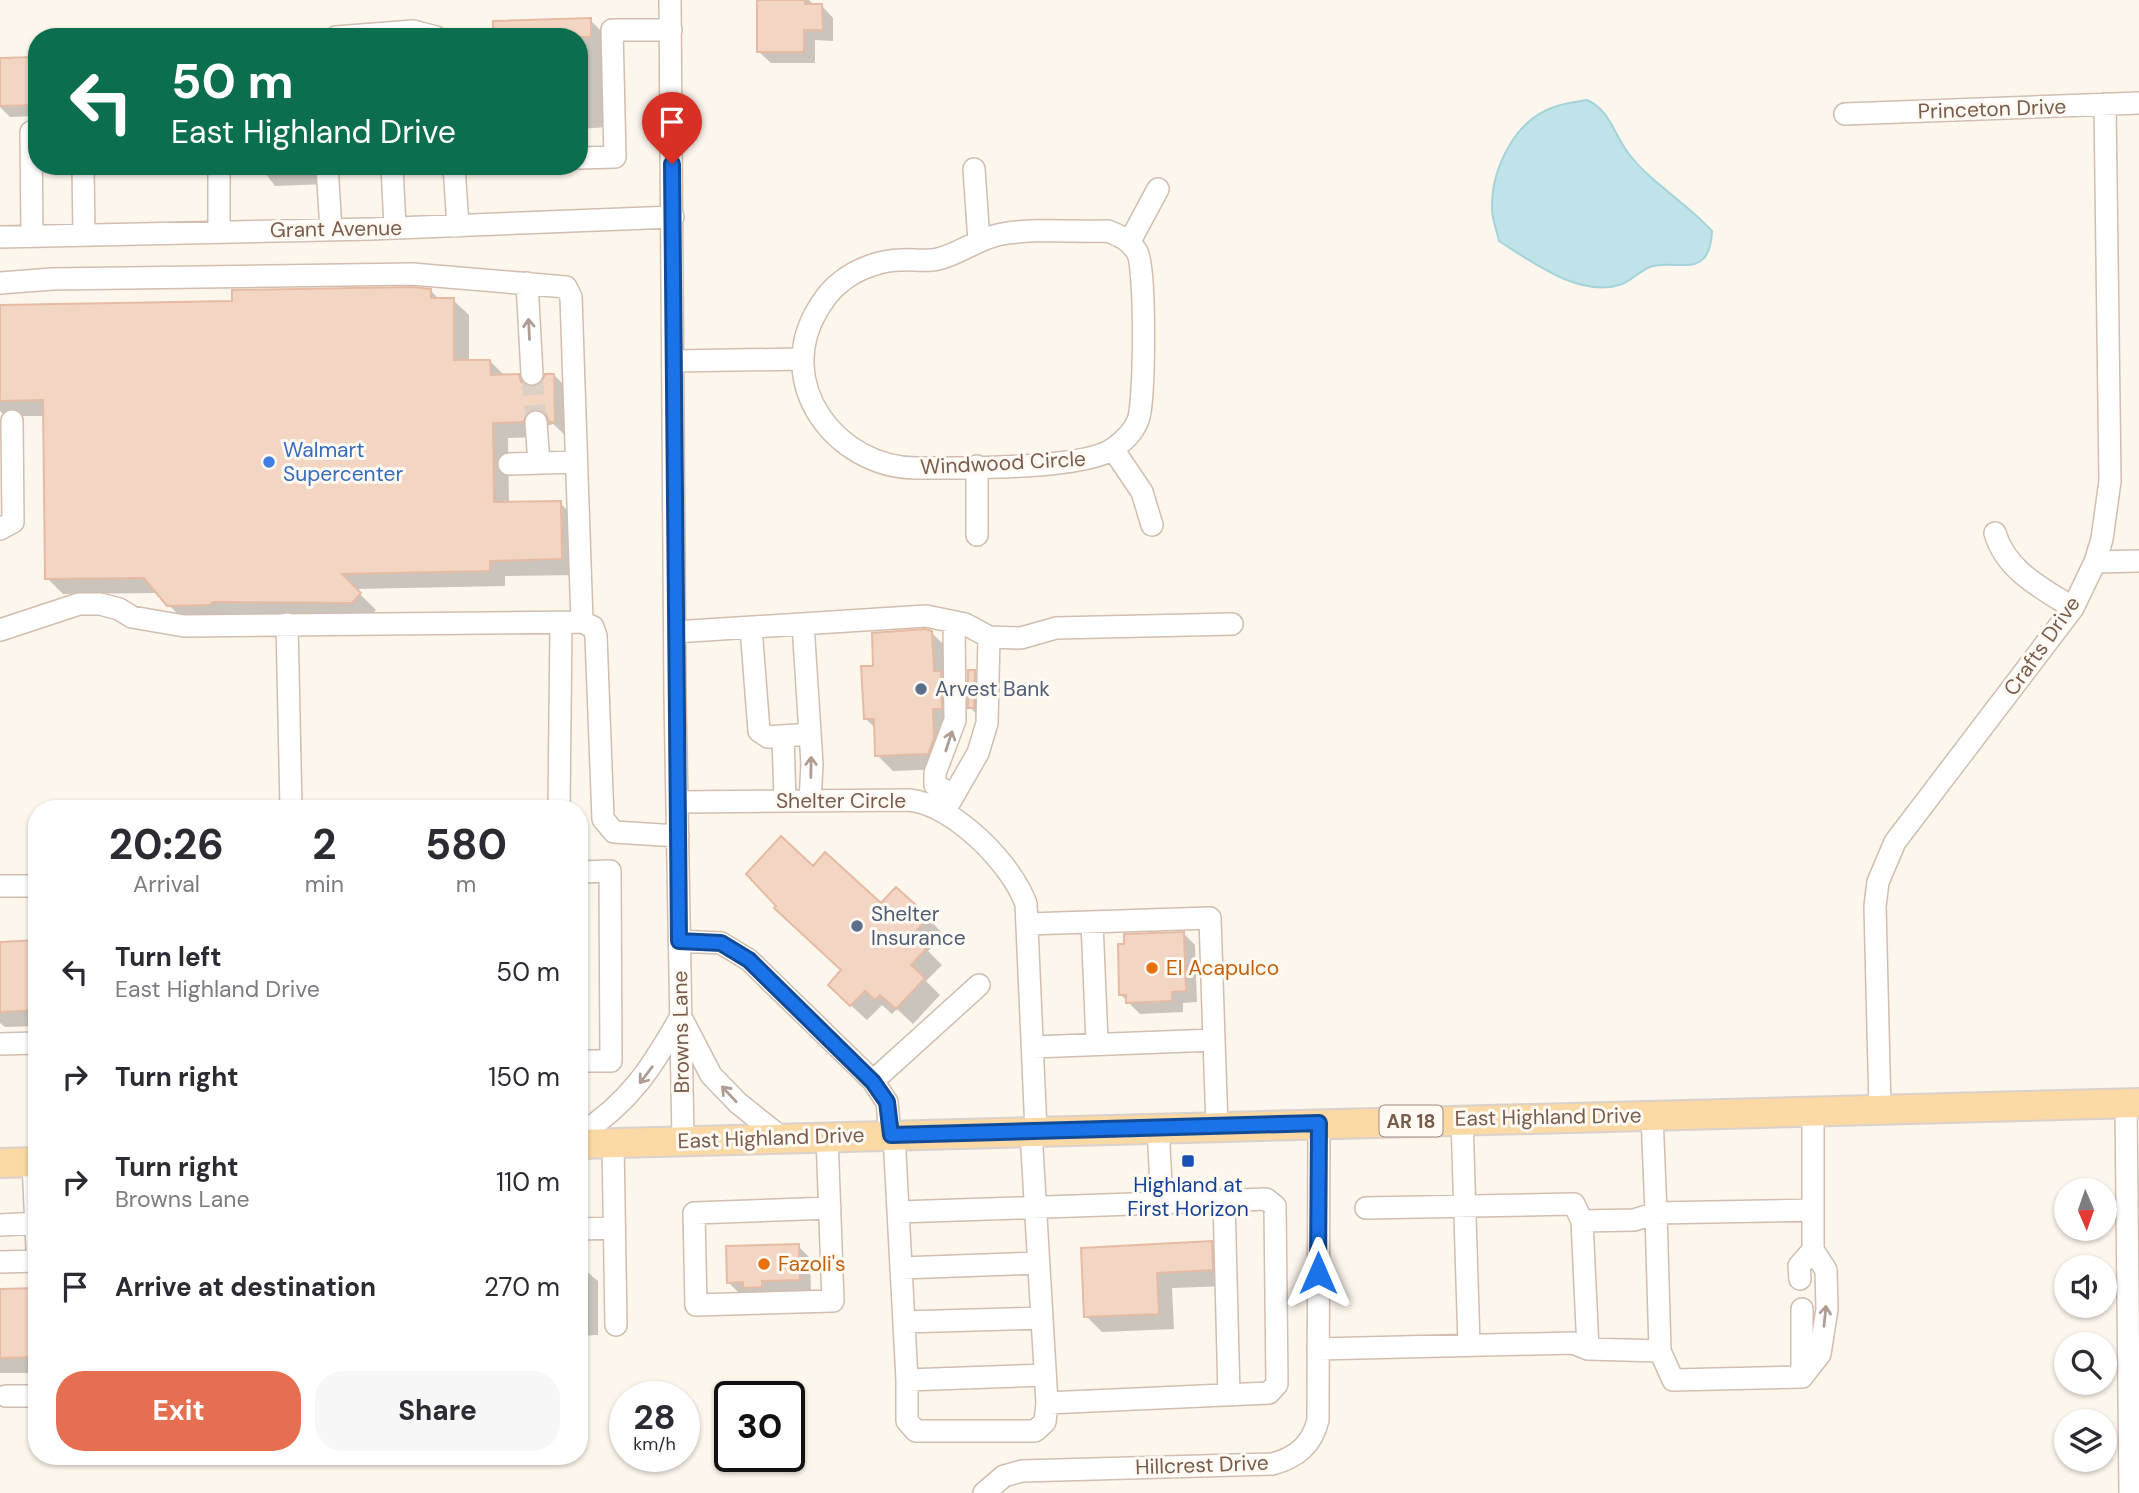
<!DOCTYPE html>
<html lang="en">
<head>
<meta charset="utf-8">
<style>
	body { margin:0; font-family:"DM Sans",sans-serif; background:#f7f7f7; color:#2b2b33; height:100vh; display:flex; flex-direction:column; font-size:26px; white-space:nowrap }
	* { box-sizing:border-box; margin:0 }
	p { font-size:23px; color:#7c7c81 }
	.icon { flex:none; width:38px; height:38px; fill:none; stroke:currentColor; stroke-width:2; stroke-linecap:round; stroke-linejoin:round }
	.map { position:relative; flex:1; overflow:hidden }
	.sheet { position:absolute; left:28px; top:800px; width:560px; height:665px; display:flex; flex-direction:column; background:#fff; border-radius:28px; box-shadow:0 2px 5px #0004 }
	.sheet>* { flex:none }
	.banner { position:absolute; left:28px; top:28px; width:560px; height:147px; border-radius:28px; box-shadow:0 2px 5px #0004; background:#0b6e4f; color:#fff; overflow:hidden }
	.needle { width:46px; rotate:178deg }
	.buttons { position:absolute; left:2054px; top:1178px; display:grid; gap:14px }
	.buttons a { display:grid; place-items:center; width:63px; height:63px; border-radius:50%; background:#fff; box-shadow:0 2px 5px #0004; font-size:35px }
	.speed { position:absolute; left:609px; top:1381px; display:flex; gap:14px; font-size:35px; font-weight:700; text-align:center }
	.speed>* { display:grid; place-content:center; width:91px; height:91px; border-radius:50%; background:#fff; box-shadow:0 2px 5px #0004; line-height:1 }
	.speed small { font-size:18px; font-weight:400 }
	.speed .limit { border:4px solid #111; border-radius:10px; background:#fff; color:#111 }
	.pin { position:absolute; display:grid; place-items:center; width:60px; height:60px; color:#fff; margin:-72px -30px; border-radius:50% 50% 50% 0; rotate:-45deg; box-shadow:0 0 7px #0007 }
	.pin .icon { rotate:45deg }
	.me { position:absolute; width:77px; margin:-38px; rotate:0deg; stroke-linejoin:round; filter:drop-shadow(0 0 5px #0008) }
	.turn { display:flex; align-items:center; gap:24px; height:147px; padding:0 28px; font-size:32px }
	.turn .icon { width:91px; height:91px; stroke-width:2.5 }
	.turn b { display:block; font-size:49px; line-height:60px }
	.eta { display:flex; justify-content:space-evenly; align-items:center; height:119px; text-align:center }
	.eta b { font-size:42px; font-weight:700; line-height:49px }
	.button { display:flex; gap:14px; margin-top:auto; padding:14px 28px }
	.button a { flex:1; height:80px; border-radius:28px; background:#e76f51; color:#fff; font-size:28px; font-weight:700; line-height:80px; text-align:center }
	.button a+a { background:#f7f7f7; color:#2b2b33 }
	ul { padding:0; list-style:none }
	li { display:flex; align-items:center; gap:21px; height:105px; padding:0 28px }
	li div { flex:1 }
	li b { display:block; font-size:26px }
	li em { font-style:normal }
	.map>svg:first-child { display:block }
	.water { fill:#bfe3e8; stroke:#a5d3da; stroke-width:2 }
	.shadow { fill:#0003 }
	.building { fill:#f3d5c3; stroke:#e6bba3; stroke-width:2 }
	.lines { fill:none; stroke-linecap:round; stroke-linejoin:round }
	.minor-tunnel { stroke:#dcd0c4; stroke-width:21; stroke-dasharray:21 10; stroke-linecap:butt }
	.minor-casing { stroke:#d1beb0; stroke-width:24 }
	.major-casing { stroke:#dad1cd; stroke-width:32 }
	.minor { stroke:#fff; stroke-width:21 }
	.major { stroke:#fbd9a5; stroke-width:28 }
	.oneway { stroke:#af9d94 }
	.route-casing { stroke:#114b97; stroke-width:18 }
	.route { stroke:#1a73e8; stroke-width:12 }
	.shop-dot { fill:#3f7fe0; stroke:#fffaf3; stroke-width:2.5 }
	.service-dot { fill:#5c6f8a; stroke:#fffaf3; stroke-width:2.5 }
	.food-dot { fill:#e8710a; stroke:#fffaf3; stroke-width:2.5 }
	.transit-dot { fill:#1a4fb4; stroke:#fffaf3; stroke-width:2.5 }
	.labels { text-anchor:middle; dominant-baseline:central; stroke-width:6; stroke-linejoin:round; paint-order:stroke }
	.shield { fill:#fffaf3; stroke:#a28b7f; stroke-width:2 }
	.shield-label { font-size:19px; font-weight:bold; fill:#7a5c4d }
	.street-label { font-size:21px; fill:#7a5c4d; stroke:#fffaf3 }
	.shop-label { font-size:21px; fill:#366cbe; stroke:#fffaf3; text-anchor:start }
	.service-label { font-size:21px; fill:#4e5e75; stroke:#fffaf3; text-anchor:start }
	.food-label { font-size:21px; fill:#c56008; stroke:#fffaf3; text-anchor:start }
	.transit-label { font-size:21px; fill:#164399; stroke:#fffaf3 }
</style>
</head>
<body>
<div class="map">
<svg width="2139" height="1493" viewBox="0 0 2139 1493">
	<rect width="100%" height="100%" fill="#fdf6ec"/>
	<path class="water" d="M1587,100C1612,112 1613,134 1629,154C1652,184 1687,203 1712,231C1710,282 1676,258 1650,267C1640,271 1632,280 1622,284C1581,299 1532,262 1499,241C1497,231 1492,219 1492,209C1491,169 1515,120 1554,107C1564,103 1576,102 1587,100Z"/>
	<path class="shadow" d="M759,0H809L815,6H822L833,18V41L815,40V63H771L759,52Z
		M590,20L606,36V61L601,71L607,77L608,127L579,129V37Z
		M307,29L315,37H256V30Z
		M195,33L199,37H131V34Z
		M37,59V116L10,117L0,107V60Z
		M260,166H328V184L275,186Z
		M431,291L440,300H453L469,315V362L490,361L505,376H518L530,388L541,386L554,375L570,391L567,437L553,424L544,427L539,437L508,438L509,504L560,503L576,519L577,575L505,576V586L355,589L376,610L368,618L184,621L158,593L63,594L47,578L45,416H5L0,411V307L234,303Z
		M931,632L947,648L944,769L893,771L877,755L876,729L865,718L875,667Z
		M974,672L990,687L985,723L970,707Z
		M813,868L881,906L928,918L943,934L928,951L942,965L926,981L940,995L913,1024L897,1009L892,1014L882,1005L867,1020L846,1001L843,971Z
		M1184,934L1195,945L1197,1002L1183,1003V1012L1140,1014L1121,995Z
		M37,942V1026L5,1027L0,1023V944Z
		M1211,1243L1227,1259L1228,1286L1172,1288L1174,1329L1102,1332L1086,1316L1083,1249Z
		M798,1246L810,1258L811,1291L773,1292V1298L740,1294L728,1282Z
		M579,1265L598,1281V1335L579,1336Z
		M37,1290V1373H0V1291Z"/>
	<path class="building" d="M757,0H805V4H822L823,30H804V52H757Z
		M591,18V37H493V21Z
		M37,57V105L0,106V58Z
		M412,287L431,289V298H454V360H490L491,375L519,374L521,382L532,387L540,385L545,374H554L555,422H549L546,414L536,409L528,412L523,422L493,423L494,502L561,501L562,559L490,561V571L342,574L361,593L352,603L213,602L209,605L167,606L144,578L45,579L43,400L0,401V305L232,301V290Z
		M925,629L932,631L934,671H941L942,709H933L934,738L928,754L875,756L874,719H864L861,666H873L872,633Z
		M968,670H975L974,708H968Z
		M781,836L813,866L825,852L881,903L896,887L929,917L913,935L927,948L911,965L925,978L896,1009L880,995L875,1000L865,991L850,1006L828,985L841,970L774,908L776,906L746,874Z
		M1184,932L1186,991L1172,992V1001L1126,1003V995H1119L1118,944H1124V934Z
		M37,940V1010L0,1012V942Z
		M1212,1241L1213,1270L1157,1273L1159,1314L1084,1317L1081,1248Z
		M799,1244L800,1280L762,1281V1287L743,1288V1282L727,1283L726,1246Z
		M37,1288V1357L0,1358V1289Z"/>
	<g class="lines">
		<path class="minor-tunnel" d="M532,374L536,422"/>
		<defs>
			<path id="minor" d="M670,0L675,697L683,1140
				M336,37L413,31L436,37
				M1845,114L2139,103
				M31,132L32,236
				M579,158L615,157L612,30H671
				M83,166L84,235
				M219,166V232
				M327,166L331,230
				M392,166L395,228
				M454,166L458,226
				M974,169L979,241
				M1108,231C1120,236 1130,240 1137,252C1146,266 1145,403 1138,420C1134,431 1124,441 1114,448C1086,470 956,468 916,468C835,467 773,383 818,309C825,298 831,289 842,281C857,269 881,260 901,260C913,259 925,262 938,259C960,254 978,238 1002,234C1035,228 1074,232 1108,231Z
				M0,237L371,229L673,217
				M1130,241L1158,189
				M0,283L52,279L412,274L566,287L571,297L582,622
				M527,283L532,374
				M674,361L803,359
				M536,422L539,463
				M1113,449L1142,492L1152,525
				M509,464L576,462
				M977,466V535
				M0,529L13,522L12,421
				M1995,533C2006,571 2042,588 2073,608
				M2095,562L2139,561
				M954,622L955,720L935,773V785L954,795
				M287,624L291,808
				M803,624L812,764L810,801
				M751,628L759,731L768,737L810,734
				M0,630L79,604H100L119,609L132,617L184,626L582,622L593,627L596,636L603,819L614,832L678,836
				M675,632L926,616L965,624L989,637L987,723L978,753L944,812
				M989,637L1021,638L1056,628L1232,624
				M783,736L785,801
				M677,802L909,800C953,804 1012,864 1026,904L1036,1131
				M559,808L561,624
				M579,872L610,871L611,1061H579
				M0,886H37
				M1092,922L1097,1042
				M1028,924L1210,918L1214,1040
				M679,941L721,943L749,960L873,1081L887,1102L890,1135
				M683,1021L711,1075L738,1103L782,1138
				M0,1044L37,1043
				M1033,1047L1214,1040L1217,1126
				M873,1081L979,985
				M2126,1103L2130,1493
				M1880,1109L1875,906L1878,882L1895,842L2073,608L2095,562L2102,539L2110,481L2105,104
				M1652,1115L1656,1213L1813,1210V1112
				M1462,1119L1469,1345
				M1031,1132L1047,1403L1269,1393L1277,1384L1275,1206L1266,1199L1162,1203L1158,1128
				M579,1135C629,1103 651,1069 680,1018
				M894,1135L907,1380
				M827,1136L833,1301L696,1305L694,1213L830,1208
				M613,1143L616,1325
				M33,1162L37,1250
				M1224,1200L1229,1395
				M1366,1208L1574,1204L1582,1221
				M898,1212L1162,1203
				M1656,1213L1660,1351L1588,1349L1582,1221L1634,1220Z
				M0,1225L37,1223
				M579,1229L614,1228
				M0,1262L37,1261
				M901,1268L1038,1263
				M1800,1279L1799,1266L1813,1250
				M904,1322L1042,1318
				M1318,1349L1573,1343L1588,1349
				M1660,1351L1673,1380L1802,1377L1820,1354L1827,1309L1826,1270L1813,1250V1210
				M1045,1375L907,1380V1421L916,1431H1035L1045,1422L1047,1403
				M1802,1377V1309
				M6,1396H37
				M984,1493L1004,1476L1022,1471L1272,1464C1296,1458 1312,1445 1318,1420L1319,1123"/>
			<path id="major" d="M579,1144L2139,1103
				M0,1163L37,1162"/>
		</defs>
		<use href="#minor" class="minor-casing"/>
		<use href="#major" class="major-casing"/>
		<use href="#minor" class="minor"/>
		<use href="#major" class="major"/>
	</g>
	<defs><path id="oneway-shaft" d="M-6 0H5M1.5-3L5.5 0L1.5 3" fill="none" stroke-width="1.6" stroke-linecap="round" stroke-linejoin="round" transform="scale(1.75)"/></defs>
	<g class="oneway">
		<use href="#oneway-shaft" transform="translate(529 329) rotate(-93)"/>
		<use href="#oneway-shaft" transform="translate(949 741) rotate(-72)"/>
		<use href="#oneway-shaft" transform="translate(811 767) rotate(-89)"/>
		<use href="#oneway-shaft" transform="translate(646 1075) rotate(127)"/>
		<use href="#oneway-shaft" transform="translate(729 1094) rotate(-133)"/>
		<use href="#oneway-shaft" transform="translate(1825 1316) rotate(-84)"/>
	</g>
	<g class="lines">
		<defs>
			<path id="route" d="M672,164L679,941L721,943L749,960L873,1082L887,1102L891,1135L1319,1123L1318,1273"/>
		</defs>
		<use href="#route" class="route-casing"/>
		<use href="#route" class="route"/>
	</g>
	<circle class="shop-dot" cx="269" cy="462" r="7"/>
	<g class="service-dot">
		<circle cx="921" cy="689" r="7"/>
		<circle cx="857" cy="926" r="7"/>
	</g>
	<g class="food-dot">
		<circle cx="1152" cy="968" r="7"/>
		<circle cx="764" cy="1264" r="7"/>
	</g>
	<rect class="transit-dot" x="1181" y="1154" width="14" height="14" rx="3.5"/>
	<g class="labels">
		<rect class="shield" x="1379.5" y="1105.5" width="63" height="31" rx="5"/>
		<g class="shield-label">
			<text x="1411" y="1121">AR 18</text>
		</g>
		<g class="street-label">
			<text transform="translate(1992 109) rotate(-2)">Princeton Drive</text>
			<text transform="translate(336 229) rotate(-1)">Grant Avenue</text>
			<text transform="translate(1003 463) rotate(-3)">Windwood Circle</text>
			<text transform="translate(2042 646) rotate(-55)">Crafts Drive</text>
			<text x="841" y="801">Shelter Circle</text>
			<text transform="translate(681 1032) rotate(-91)">Browns Lane</text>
			<text transform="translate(1548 1117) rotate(-1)">East Highland Drive</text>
			<text transform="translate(771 1138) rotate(-2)">East Highland Drive</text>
			<text transform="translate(1202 1465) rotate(-2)">Hillcrest Drive</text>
		</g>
		<g class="shop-label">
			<text x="283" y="450">Walmart<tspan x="283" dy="24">Supercenter</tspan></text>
		</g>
		<g class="service-label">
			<text x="935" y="689">Arvest Bank</text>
			<text x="871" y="914">Shelter<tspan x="871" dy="24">Insurance</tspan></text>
		</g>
		<g class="food-label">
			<text x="1166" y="968">El Acapulco</text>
			<text x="778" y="1264">Fazoli's</text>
		</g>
		<g class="transit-label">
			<text x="1188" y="1185">Highland at<tspan x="1188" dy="24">First Horizon</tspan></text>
		</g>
	</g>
</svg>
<div class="buttons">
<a><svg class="needle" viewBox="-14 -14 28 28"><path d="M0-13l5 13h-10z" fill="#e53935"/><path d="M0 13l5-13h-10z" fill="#7c7c81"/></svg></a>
<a><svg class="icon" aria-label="sound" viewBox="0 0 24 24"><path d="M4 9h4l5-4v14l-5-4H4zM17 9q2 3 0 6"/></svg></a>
<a><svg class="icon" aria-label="search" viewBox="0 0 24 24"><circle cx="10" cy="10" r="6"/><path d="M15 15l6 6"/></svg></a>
<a><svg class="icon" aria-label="layers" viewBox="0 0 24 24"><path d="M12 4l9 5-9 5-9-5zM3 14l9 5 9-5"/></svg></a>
</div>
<div class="speed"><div>28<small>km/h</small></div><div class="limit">30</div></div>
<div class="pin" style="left:672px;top:164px;background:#d93025"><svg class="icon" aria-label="arrive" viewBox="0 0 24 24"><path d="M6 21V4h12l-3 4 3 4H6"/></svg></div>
<svg class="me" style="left:1318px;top:1273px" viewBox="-20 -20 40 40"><path d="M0-17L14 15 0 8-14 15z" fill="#1a73e8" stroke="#fff" stroke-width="4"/></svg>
<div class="banner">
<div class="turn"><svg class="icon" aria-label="left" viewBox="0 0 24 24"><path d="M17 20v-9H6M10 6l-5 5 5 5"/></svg><div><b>50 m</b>East Highland Drive</div></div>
</div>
<section class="sheet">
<div class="eta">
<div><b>20:26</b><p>Arrival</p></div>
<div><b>2</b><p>min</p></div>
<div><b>580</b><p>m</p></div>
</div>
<ul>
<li><svg class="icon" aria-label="left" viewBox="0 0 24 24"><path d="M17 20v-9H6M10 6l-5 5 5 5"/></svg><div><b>Turn left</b><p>East Highland Drive</p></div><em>50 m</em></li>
<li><svg class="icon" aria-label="right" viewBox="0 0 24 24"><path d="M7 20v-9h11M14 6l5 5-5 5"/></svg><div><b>Turn right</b></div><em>150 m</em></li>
<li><svg class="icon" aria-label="right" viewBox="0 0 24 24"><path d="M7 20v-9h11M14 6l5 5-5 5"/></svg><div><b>Turn right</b><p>Browns Lane</p></div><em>110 m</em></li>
<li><svg class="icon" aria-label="arrive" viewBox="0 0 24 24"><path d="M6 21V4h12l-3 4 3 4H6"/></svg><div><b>Arrive at destination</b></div><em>270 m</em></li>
</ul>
<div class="button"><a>Exit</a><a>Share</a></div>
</section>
</div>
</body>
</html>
